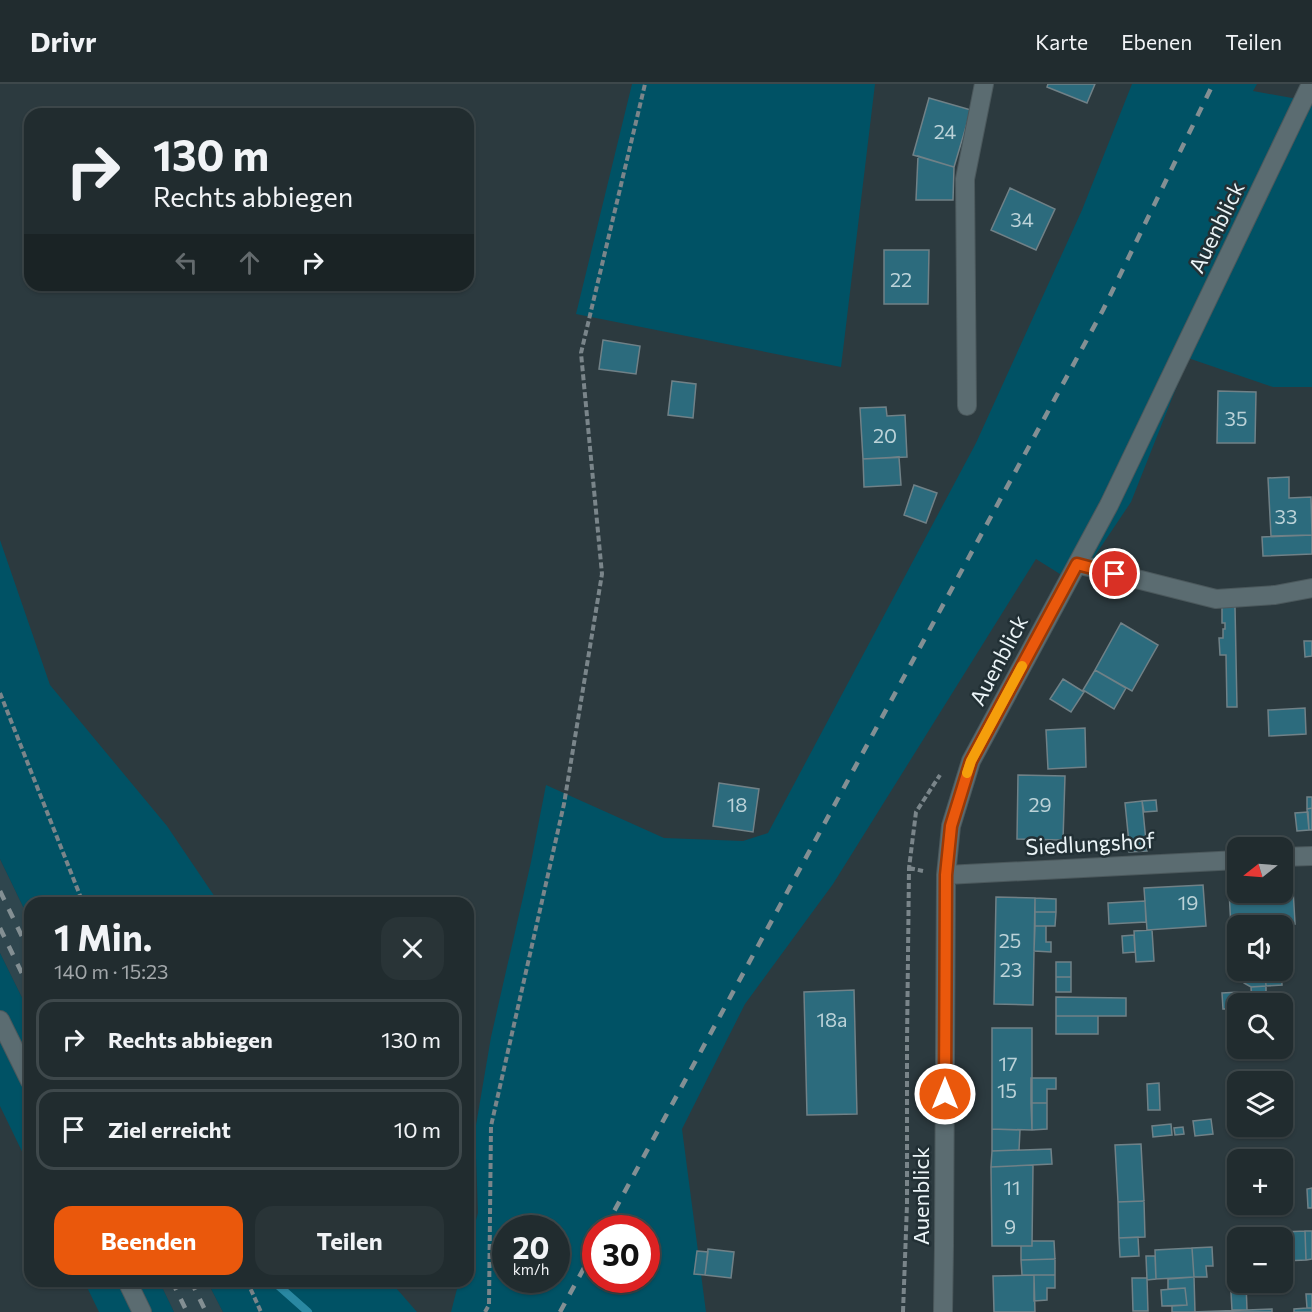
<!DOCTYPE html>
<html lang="de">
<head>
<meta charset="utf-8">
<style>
	body { margin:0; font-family:Commissioner,sans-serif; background:#293437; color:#f1f3f6; height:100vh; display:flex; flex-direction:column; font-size:22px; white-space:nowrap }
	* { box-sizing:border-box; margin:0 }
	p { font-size:20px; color:#a2a7aa }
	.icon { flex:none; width:33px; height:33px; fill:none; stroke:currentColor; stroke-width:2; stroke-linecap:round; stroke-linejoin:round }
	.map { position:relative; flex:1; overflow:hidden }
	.details { position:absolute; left:24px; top:813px; width:450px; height:390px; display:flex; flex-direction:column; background:#212c2f; border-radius:18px; box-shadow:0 2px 4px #0004,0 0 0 2px #3e484b }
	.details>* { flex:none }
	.guide { position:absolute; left:24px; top:24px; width:450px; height:183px; border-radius:18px; box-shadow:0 2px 4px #0004,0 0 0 2px #3e484b; background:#212c2f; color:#f1f3f6; overflow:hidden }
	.needle { width:39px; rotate:253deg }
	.buttons { position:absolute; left:1227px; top:753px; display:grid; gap:12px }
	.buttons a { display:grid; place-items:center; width:66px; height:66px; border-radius:12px; background:#212c2f; box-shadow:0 2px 4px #0004,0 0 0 2px #3e484b; font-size:30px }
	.speed { position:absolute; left:492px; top:1131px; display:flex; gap:12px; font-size:30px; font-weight:700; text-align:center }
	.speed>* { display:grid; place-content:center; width:78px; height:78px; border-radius:50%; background:#212c2f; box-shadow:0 2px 4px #0004,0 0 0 2px #3e484b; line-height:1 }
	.speed small { font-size:15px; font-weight:400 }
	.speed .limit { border:9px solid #d22; background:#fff; color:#111 }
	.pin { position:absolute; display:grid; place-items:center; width:51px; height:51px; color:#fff; margin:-26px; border:3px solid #fff; border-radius:50%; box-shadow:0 2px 6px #0007 }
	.me { position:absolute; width:66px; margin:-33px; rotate:0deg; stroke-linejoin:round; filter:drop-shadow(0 0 4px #0008) }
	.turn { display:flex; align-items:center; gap:21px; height:126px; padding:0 30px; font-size:27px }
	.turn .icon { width:78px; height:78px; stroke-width:2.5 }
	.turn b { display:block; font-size:42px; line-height:51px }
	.lanes { display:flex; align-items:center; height:57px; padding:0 30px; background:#0003; justify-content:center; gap:30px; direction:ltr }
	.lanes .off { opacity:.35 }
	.round { display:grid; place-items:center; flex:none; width:63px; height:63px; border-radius:18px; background:#293437 }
	.summary { display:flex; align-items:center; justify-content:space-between; height:102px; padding:0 30px }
	h1 { font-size:36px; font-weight:700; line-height:45px }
	.action { display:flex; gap:12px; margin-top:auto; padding:12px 30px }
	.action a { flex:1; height:69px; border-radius:18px; background:#ea580c; color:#fff; font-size:24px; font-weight:700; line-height:69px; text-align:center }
	.action a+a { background:#293437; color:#f1f3f6 }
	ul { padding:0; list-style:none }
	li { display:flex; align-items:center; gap:18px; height:81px; margin:0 12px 9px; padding:0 18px; border:3px solid #3e484b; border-radius:18px }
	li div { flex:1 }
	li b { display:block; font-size:22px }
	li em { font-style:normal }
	header { display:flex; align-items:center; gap:36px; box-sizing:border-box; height:84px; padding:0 30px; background:#212c2f; border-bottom:2px solid #3e484b }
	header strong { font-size:28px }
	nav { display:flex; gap:33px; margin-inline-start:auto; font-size:21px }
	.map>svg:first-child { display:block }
	.built { fill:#2f464e }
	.green { fill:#005265; fill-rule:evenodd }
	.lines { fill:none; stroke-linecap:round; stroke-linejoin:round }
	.stream { stroke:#2a88a2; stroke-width:8 }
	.building { fill:#2c6b7d; stroke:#708187; stroke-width:1.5 }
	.minor-casing { stroke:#4b585c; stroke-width:20 }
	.path { stroke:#7a858a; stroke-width:4; stroke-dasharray:6 3; stroke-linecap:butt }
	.minor { stroke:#5b6c71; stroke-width:18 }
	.rail { stroke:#838f93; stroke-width:4.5; stroke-dasharray:10 10; stroke-linecap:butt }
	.route-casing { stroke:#983908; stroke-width:15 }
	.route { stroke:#ea580c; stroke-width:10 }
	.slow { stroke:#f59e0b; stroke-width:10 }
	.labels { text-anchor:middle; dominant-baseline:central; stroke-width:5; stroke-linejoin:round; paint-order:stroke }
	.number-label { font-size:20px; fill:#bbd2d8 }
	.street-label { font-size:22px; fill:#ebf4f7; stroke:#223035 }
</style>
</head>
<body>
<header>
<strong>Drivr</strong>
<nav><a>Karte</a><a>Ebenen</a><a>Teilen</a></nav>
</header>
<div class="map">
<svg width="1312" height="1228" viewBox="0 0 1312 1228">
	<rect width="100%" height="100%" fill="#2c3a3f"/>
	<path class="built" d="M0,775L30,837V930L0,869Z
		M159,1197H207L223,1228H174Z"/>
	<path class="green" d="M632,0H875L841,283L576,230Z
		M1132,0H1257L1253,7L1292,14L1312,13V303H1273L1188,274L1131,418L1076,500L1036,475L833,800L745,920L682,1045L706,1228H451L459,1197H468V1165L478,1129L475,1047L491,953L531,778L546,701L664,754L743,757L768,749L976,359L1082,126ZM506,1144H556V1196H506ZM596,1144H646V1196H596Z
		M0,456L50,601L167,742L219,819H30V837L0,775Z
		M0,869L30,930V1084L0,1022Z
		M84,1197H159L174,1228H99Z
		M207,1197H390L417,1228H223Z"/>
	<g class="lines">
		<path class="stream" d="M273,1197L308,1228"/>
	</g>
	<path class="building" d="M1048,0H1095L1087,19L1047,3Z
		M929,14L971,26L954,83L913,71Z
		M918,72L954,83L953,116H916Z
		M1010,104L1055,125L1036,166L991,146Z
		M884,166H929L928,220H884Z
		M603,256L640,262L636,290L599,285Z
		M672,297L696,300L693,334L668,331Z
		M1218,307L1256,308L1255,359H1217Z
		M886,323L887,332L905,331L907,373L863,375L860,324Z
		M899,373L901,401L864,403L863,375Z
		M1289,393V414L1311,413L1312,451L1271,452L1268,394Z
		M914,401L937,409L926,439L904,431Z
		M1312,451V470L1263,472L1262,453Z
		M1222,523H1235L1237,623H1227L1226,571H1220L1219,554H1223V545H1225V539H1222Z
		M1121,539L1158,561L1132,607L1095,586Z
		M1304,557H1312V572L1305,573Z
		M1095,586L1126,604L1114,625L1083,606Z
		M1063,595L1084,608L1071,628L1050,615Z
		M1305,624L1306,650L1269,652L1268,626Z
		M1085,644L1086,683L1048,685L1046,646Z
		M1018,691L1065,692L1063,756L1017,755Z
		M719,699L759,705L753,748L713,742Z
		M1307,713H1312V724L1307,725Z
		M1156,716L1157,727L1144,728L1142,717Z
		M1142,717L1146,757L1129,759L1125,719Z
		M1312,724V746H1309L1307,725Z
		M1308,728L1309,746L1297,747L1295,729Z
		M1146,757L1147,767L1129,768V759Z
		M1203,801L1206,842L1147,846L1144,804Z
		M1293,804L1295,840L1238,842V843H1231L1229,807L1282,808V805Z
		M996,813L1035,814L1033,921L994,920Z
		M1035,814L1056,815V828H1035Z
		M1145,817L1146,838L1109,840L1108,819Z
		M1035,828H1056L1055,842H1035Z
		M1035,842H1046V858H1051V868L1034,867Z
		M1152,846L1154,877L1136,878L1134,847Z
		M1134,851L1135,868L1123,869L1122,852Z
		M1282,860H1287L1288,880L1282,881Z
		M1056,878H1071V893H1056Z
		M1245,886H1265L1266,902L1251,903L1244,899V888Z
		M1265,886H1281L1282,901L1266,902Z
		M1056,893H1071V908H1056Z
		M1266,902V920H1252L1251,903Z
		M854,906L857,1030L807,1031L804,908Z
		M1240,908L1241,917H1236L1237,925H1223L1222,909Z
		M1056,913L1126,914V932H1056Z
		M1056,932H1098V950H1056Z
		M992,944H1032V1046L992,1045Z
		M1253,964H1267L1268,973L1254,974Z
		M1031,994H1056V1005H1047V1019H1031Z
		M1159,999L1160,1026H1148L1147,1000Z
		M1031,1019H1047V1045L1032,1046Z
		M1211,1035L1213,1050L1195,1052L1193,1037Z
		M1171,1040L1172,1051L1153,1053L1152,1042Z
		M1240,1042H1260V1049L1241,1050Z
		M1183,1043L1184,1050L1175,1051L1174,1044Z
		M992,1045L1020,1046L1019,1066L992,1067Z
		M1141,1060L1144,1117L1118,1118L1115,1061Z
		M1051,1065L1052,1080L991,1083L992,1067Z
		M1033,1081L1032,1162H992L991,1083Z
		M1312,1104V1124H1308L1307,1105Z
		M1144,1117L1145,1153L1119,1154L1118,1118Z
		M1305,1147H1312V1175L1306,1176Z
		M1305,1147L1306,1176L1283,1177L1282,1148Z
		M1138,1153L1139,1172L1120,1173L1119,1154Z
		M1032,1157H1054L1055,1175L1021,1176V1162H1032Z
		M1212,1163L1213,1182H1206L1207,1193H1194L1192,1164Z
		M1192,1164L1194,1193L1156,1195L1155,1166Z
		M1283,1164L1284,1199L1271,1200L1270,1198H1282Z
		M708,1165L734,1168L731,1194L705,1191Z
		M697,1167L708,1168L705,1191L694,1190Z
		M1146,1172H1155L1156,1195L1147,1196Z
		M1055,1175V1191H1022L1021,1176Z
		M1230,1190H1238V1198H1246L1247,1226H1232Z
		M1034,1191L1035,1228H994L993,1192Z
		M1034,1191H1055V1204H1047V1216L1034,1217Z
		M1194,1193L1195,1228H1172V1222L1187,1221L1185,1204L1168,1205V1195Z
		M1132,1194H1147L1148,1227H1133Z
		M1185,1204L1187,1221L1162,1222L1161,1206Z
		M1306,1210H1312V1224H1307Z
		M1307,1224H1312V1228H1294V1225Z
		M1272,1225V1228H1191L1247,1226Z"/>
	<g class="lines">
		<defs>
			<path id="minor" d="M967,322L965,95L984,0
				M1077,480L1216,515L1275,511L1312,504
				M1282,773L1312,772
				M946,791L1238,776
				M0,936L30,997
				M127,1197L142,1228
				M943,1228L944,1162L946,791L951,742L971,677L1109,421L1311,0"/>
		</defs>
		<use href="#minor" class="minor-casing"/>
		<path class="path" d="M0,609L83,819
			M909,784L923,787
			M247,1197L261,1228
			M485,1228L489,1221L491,1042L564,720L602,490L581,269L645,0
			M903,1228L907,1121V959L909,784L916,728L940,691"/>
		<use href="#minor" class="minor"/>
		<path class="rail" d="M0,807L30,869
			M0,844L30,906
			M605,1144L1103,226L1213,0
			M172,1197L187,1228
			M191,1197L206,1228
			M560,1228L596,1162"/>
	</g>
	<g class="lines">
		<defs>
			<path id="route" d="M945,1010L946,791L951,742L971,677L1077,480L1115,490"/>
		</defs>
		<use href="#route" class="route-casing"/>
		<use href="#route" class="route"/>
		<path class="slow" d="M967,689L971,677L1022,582"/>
	</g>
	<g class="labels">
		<g class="number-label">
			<text x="945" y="47">24</text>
			<text x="1022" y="135">34</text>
			<text x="901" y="195">22</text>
			<text x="1236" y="334">35</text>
			<text x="885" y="351">20</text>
			<text x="1286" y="432">33</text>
			<text x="737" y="720">18</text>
			<text x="1040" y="720">29</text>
			<text x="1188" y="818">19</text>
			<text x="1010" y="856">25</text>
			<text x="1011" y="885">23</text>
			<text x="832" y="935">18a</text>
			<text x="1008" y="979">17</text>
			<text x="1007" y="1006">15</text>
			<text x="1012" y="1103">11</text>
			<text x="1010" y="1142">9</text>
		</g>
		<g class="street-label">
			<text transform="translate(1216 143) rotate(-64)">Auenblick</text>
			<text transform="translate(998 576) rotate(-62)">Auenblick</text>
			<text transform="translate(1090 759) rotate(-3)">Siedlungshof</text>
			<text transform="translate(920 1112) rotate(-90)">Auenblick</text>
		</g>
	</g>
</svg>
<div class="buttons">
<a><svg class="needle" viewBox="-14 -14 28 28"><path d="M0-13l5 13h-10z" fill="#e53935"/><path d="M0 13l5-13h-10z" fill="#a2a7aa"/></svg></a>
<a><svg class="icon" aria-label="sound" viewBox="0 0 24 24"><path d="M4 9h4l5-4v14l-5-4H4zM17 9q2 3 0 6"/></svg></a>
<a><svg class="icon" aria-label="search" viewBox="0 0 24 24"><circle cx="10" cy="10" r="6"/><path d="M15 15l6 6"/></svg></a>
<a><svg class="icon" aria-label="layers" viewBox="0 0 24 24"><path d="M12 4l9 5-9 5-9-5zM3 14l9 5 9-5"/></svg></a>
<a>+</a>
<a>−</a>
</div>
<div class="speed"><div>20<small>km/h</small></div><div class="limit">30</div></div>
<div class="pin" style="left:1115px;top:490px;background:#d93025"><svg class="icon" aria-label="arrive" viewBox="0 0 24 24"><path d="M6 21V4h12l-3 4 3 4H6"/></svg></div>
<svg class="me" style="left:945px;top:1010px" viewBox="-20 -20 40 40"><circle r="17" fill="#ea580c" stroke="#fff" stroke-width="3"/><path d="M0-11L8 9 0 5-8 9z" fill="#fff"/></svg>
<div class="guide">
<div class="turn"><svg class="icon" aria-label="right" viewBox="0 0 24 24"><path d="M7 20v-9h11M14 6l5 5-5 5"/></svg><div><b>130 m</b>Rechts abbiegen</div></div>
<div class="lanes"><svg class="icon off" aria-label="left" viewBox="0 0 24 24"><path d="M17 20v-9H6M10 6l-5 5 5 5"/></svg><svg class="icon off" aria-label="ahead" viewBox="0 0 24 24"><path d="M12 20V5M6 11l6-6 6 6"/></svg><svg class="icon" aria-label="right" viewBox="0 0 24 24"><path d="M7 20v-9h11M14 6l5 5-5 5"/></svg></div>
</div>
<section class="details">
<div class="summary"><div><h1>1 Min.</h1><p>140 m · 15:23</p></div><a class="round"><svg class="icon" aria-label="close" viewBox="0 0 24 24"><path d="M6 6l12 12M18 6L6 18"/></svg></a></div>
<ul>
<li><svg class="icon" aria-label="right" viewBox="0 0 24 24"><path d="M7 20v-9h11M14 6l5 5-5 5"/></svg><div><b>Rechts abbiegen</b></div><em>130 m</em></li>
<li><svg class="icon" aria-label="arrive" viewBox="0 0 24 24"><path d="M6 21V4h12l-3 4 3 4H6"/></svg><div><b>Ziel erreicht</b></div><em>10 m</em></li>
</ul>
<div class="action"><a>Beenden</a><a>Teilen</a></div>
</section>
</div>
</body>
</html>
